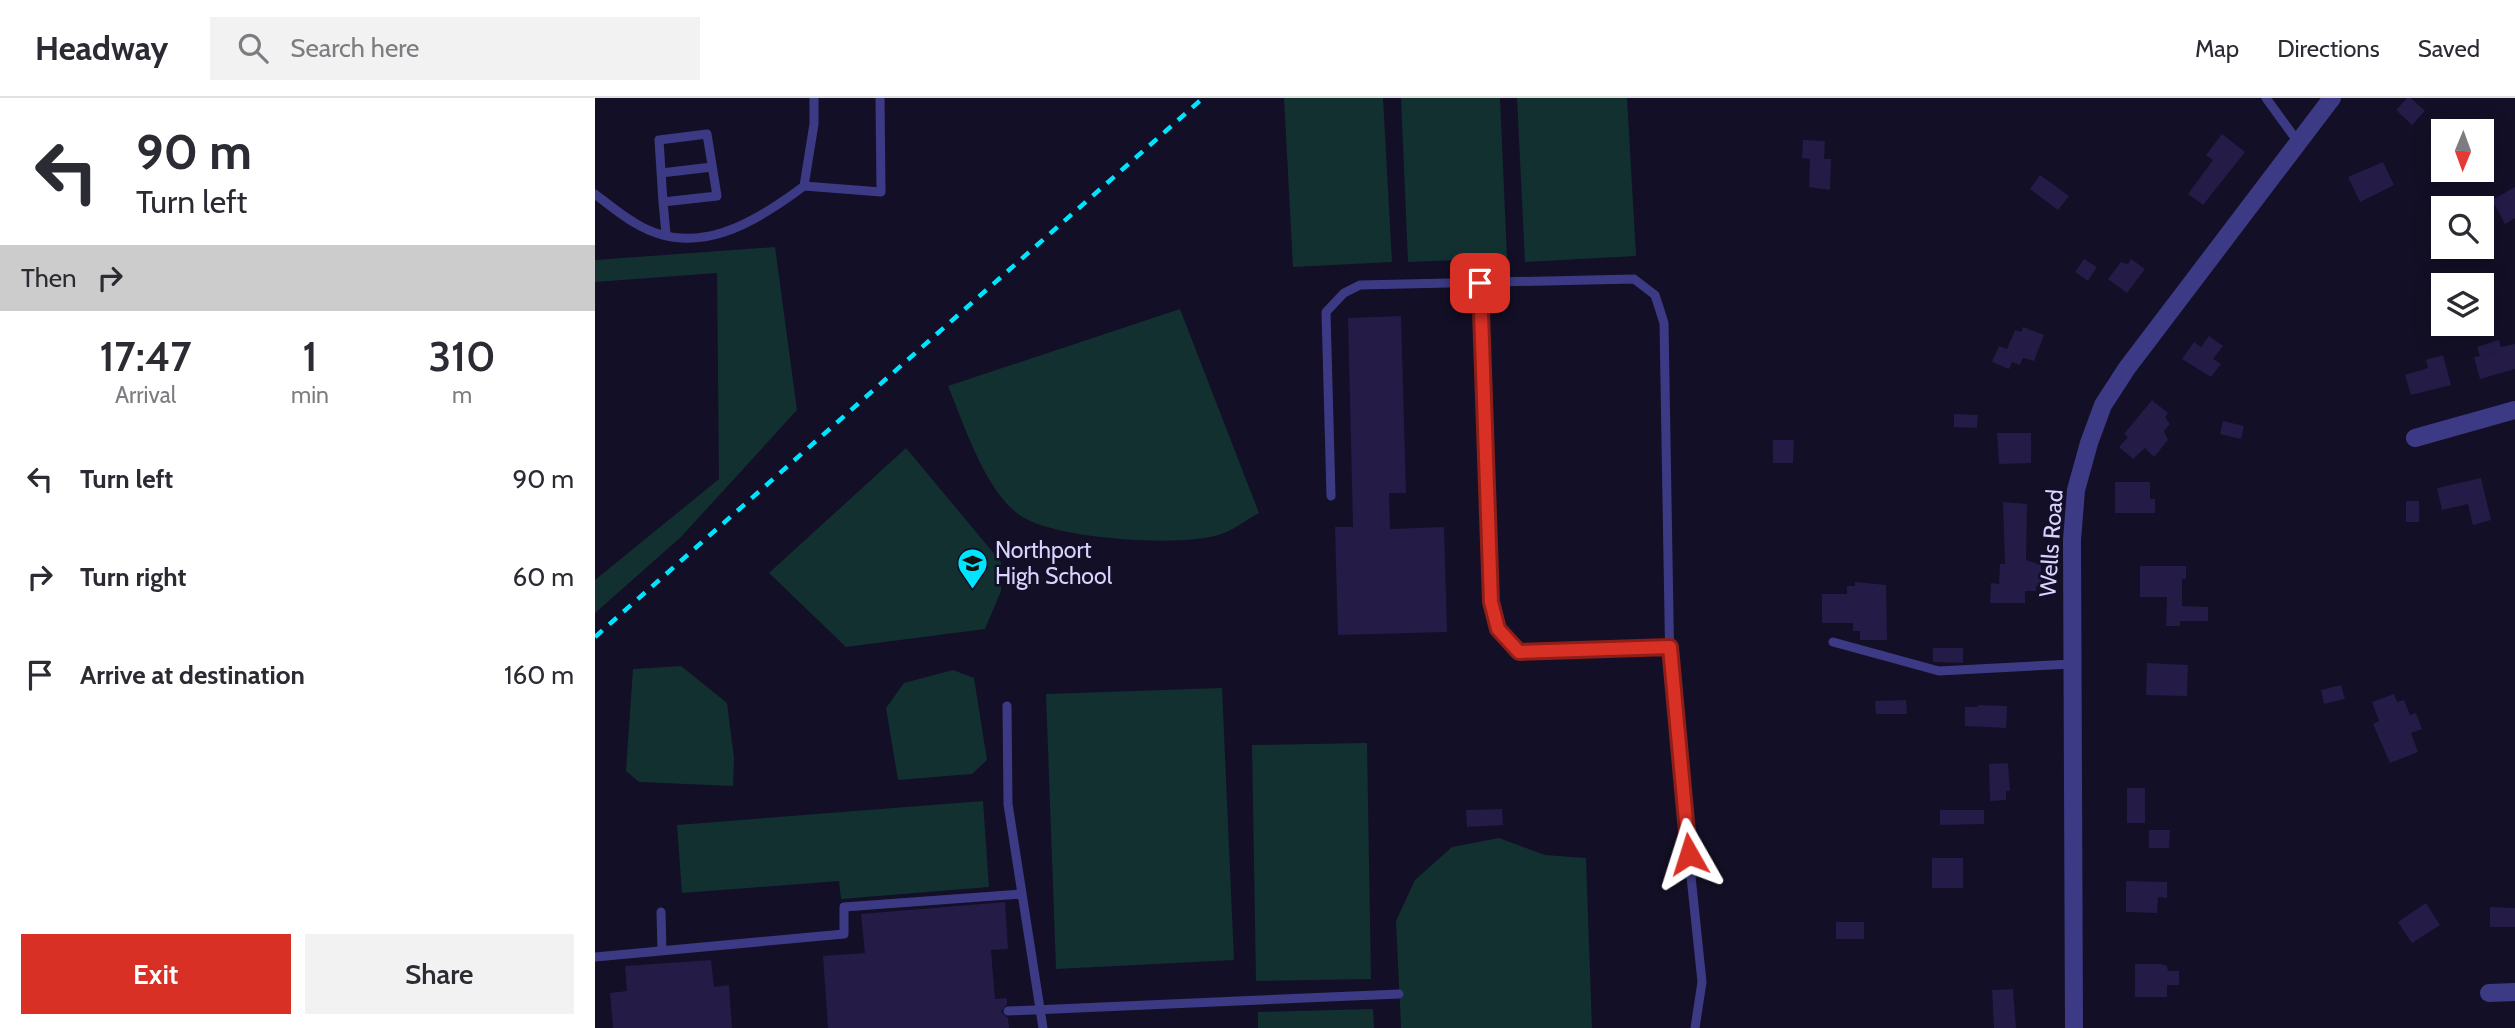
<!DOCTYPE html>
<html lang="en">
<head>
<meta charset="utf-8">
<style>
	body { margin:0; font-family:Cabin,sans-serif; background:#f2f2f3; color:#2b2b33; height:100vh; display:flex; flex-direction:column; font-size:26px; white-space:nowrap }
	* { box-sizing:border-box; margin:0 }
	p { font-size:23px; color:#7c7c81 }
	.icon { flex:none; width:38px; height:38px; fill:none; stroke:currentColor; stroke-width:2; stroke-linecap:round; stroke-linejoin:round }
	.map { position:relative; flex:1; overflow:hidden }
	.details { display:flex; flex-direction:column; background:#fff; width:595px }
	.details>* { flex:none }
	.banner { background:#fff; color:#2b2b33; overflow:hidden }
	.needle { width:46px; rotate:181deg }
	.controls { position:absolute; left:1836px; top:21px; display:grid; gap:14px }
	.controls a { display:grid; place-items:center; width:63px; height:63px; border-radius:0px; background:#fff; box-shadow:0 4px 18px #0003; font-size:35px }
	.pin { position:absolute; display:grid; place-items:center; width:60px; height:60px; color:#fff; margin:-30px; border-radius:14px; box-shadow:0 4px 10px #0006 }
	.me { position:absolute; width:77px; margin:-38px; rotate:354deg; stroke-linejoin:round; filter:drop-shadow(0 0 5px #0008) }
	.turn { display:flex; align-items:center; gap:24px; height:147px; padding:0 21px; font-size:32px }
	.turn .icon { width:91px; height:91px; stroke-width:2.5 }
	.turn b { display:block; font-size:49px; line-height:60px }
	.then { display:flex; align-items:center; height:66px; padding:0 21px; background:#0003; gap:14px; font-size:26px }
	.eta { display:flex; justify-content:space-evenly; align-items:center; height:119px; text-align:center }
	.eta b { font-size:42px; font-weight:600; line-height:49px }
	.action { display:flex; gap:14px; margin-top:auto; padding:14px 21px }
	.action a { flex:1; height:80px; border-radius:0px; background:#d93025; color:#fff; font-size:28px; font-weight:600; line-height:80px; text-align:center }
	.action a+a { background:#f2f2f3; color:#2b2b33 }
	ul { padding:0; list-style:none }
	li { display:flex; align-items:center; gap:21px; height:98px; padding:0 21px }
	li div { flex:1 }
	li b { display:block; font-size:26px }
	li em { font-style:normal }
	header { display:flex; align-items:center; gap:42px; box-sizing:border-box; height:98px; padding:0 35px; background:#fff; border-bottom:2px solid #e1e1e2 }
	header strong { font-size:33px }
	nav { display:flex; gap:38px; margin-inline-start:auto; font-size:24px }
	.search { width:490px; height:63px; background:#f2f2f3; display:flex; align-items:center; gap:18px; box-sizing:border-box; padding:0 24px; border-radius:0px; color:#7c7c81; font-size:26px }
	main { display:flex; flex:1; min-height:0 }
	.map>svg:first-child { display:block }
	.green { fill:#12302f }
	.building { fill:#241b47 }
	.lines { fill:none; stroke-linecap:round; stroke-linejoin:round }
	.service { stroke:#3d3a85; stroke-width:9 }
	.minor { stroke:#3d3a85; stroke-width:18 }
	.rail { stroke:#00e5ff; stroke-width:4.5; stroke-dasharray:10 9; stroke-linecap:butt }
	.route-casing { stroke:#8d1f18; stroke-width:18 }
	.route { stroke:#d93025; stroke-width:12 }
	.labels { text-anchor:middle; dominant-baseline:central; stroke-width:5; stroke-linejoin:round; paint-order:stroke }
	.street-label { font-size:23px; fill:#d9d4ff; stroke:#130f26 }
	.poi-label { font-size:23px; fill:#d9d4ff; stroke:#130f26; text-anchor:start }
</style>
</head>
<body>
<header>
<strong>Headway</strong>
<div class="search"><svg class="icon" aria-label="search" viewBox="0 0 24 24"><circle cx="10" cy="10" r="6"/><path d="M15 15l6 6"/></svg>Search here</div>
<nav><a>Map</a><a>Directions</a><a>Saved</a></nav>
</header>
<main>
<section class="details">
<div class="banner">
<div class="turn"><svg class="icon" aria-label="left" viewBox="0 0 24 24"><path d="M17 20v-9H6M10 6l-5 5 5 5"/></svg><div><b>90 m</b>Turn left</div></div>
<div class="then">Then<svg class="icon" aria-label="right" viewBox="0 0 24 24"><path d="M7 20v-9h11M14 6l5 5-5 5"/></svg></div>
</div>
<div class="eta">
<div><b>17:47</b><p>Arrival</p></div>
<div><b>1</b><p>min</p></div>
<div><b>310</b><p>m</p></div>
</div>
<ul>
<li><svg class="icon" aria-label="left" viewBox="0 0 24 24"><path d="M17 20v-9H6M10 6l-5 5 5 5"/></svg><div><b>Turn left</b></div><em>90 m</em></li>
<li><svg class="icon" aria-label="right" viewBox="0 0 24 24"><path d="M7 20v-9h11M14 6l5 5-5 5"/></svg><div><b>Turn right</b></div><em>60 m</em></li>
<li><svg class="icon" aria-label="arrive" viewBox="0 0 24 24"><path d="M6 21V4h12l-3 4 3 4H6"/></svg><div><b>Arrive at destination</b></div><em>160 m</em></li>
</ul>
<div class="action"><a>Exit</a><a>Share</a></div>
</section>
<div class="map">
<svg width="1920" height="930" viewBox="0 0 1920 930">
	<rect width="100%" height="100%" fill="#130f26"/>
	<path class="green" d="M689,0H788L797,164L698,169Z
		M806,0H905L912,160L813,164Z
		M922,0H1032L1041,158L930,164Z
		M180,149L202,312L86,439L0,515V482L124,381L122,175L0,184V162Z
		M585,211L664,415C652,421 639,432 626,436C589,450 459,441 426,418C390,394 369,326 353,288Z
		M311,350L406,464V493L390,531L251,549L174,475Z
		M86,568L132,605L139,660L138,688L44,684L31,673L38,571Z
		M358,572L379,580L392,662L377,676L303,682L291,610L309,585Z
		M627,590L639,862L461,871L451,596Z
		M772,645L776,881L661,883L657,647Z
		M388,703L394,789L246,801L244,783L87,795L82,727Z
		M904,740L950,757L991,760L997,930H806L801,823L820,782L857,749Z
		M778,911L779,930H663V914Z"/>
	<path class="building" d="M1812,0H1816L1830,13L1817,27L1801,12Z
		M1627,36L1650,54L1608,107L1593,96L1618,62L1611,57Z
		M1208,42L1230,43L1229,61H1236L1235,92L1214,89L1215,61L1207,60Z
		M1788,64L1799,87L1765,104L1753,79Z
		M1445,77L1474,98L1463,112L1435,91Z
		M1920,89V120L1910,126L1897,102Z
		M1489,161L1502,169L1493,183L1480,174Z
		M1536,161L1550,171L1532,195L1513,181L1526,164L1533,166Z
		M806,218L811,395H794L795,431L849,429L852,534L743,537L740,429H758L753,220Z
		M1428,229L1449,237L1439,263L1428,260L1425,267L1417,264L1414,271L1397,264L1404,248L1412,251L1420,232L1426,234Z
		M1614,238L1628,248L1618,261L1626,266L1616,279L1587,261L1599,244L1606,249Z
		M1904,242L1906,249L1920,246V271L1885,281L1879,259L1885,258L1882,249Z
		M1848,257L1856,287L1816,297L1810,277L1833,270L1831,262Z
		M1557,302L1573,315L1570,319L1575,326L1569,333L1573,342L1559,359L1550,350L1538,361L1524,349L1533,339L1529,336Z
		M1359,316L1383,317L1382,330L1359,329Z
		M1628,323L1649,328L1646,341L1625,336Z
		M1402,335H1436V365L1404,366Z
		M1178,342H1199L1198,365H1178Z
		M1886,380L1896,422L1878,427L1873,406L1847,412L1842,390Z
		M1520,384H1555V401H1560V415H1520Z
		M1811,403H1824V424H1811Z
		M1408,404L1432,406L1431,462L1446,467L1447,488H1441V493H1430V505H1395L1396,485L1404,486L1405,466H1410Z
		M1545,468H1591V481H1587V508L1613,509V523H1585V528H1571L1572,499H1545Z
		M1260,484L1291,487L1292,542H1265V533H1258V525H1227V496H1252V488H1260Z
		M1338,550H1368V565L1338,564Z
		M1552,565L1593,567L1592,598L1551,597Z
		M1746,587L1750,601L1729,606L1726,592Z
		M1799,596L1802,604L1809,602L1815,617L1821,615L1827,631L1816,635L1823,654L1795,665L1778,626L1784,623L1777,604Z
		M1311,602L1312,616H1281L1280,603Z
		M1383,607L1412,608L1411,630L1370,628V609H1383Z
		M1413,665L1415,693H1411V702L1395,703L1394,666Z
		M1532,690H1550V725H1532Z
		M907,711L908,727L872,729L871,712Z
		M1345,712H1389V726L1345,727Z
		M1554,732H1575L1574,750H1554Z
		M1337,760H1368V790H1337Z
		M1531,783L1572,784V800L1563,799L1562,815L1531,814Z
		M410,804L413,851L396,852L400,901L412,900V906L406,914L413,920L414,930H233L228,858L270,855L266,816Z
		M1831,805L1845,827L1817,845L1803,824Z
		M1895,809L1920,810V829H1895Z
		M1241,824H1269V841H1241Z
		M116,862L119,889L134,887L137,930H18L15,895L32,893L30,868Z
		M1540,866H1566L1572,868L1573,873H1584V887H1572V899H1540Z
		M1418,891L1421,930H1399L1397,892Z"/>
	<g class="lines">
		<path class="service" d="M219,0V26L209,88L286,94L285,0
			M1671,0L1703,44
			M66,75L117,69
			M0,96C13,106 26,117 40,125C100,162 160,125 209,88
			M68,104L64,42L112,36L122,98L68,104L71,136
			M885,185L896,504L903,531L924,554L1075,549
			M736,398L731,214L749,195L765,187L1039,181L1060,197L1069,225L1075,577L1107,884L1100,930
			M1238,544L1344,573L1477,566
			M412,608L413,706L448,930
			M66,814L67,853
			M0,859L249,836V809L426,796
			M413,913L804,896"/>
		<path class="minor" d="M1820,340L1920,312
			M1894,895L1920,894
			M1479,930L1477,442L1481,392L1494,345L1508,307L1532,270L1737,0"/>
		<path class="rail" d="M0,539L608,0"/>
	</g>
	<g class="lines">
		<defs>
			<path id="route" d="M885,185L896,504L903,531L924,554L1075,549L1094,756"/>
		</defs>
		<use href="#route" class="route-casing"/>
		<use href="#route" class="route"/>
	</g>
	<defs>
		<symbol id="school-pin" viewBox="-11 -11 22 30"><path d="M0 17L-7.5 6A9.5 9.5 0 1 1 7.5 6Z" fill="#00e5ff" stroke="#130f26"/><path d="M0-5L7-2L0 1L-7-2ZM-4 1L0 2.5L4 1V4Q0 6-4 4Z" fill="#111"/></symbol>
	</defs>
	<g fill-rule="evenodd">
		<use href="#school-pin" x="360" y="448" width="35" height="47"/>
	</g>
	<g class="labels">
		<g class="street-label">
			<text transform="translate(1456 445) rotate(-86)">Wells Road</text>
		</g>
		<g class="poi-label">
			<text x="400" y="452">Northport<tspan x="400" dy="26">High School</tspan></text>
		</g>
	</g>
</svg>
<div class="controls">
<a><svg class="needle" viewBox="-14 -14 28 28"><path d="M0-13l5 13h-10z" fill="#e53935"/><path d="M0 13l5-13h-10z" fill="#7c7c81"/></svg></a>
<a><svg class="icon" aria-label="search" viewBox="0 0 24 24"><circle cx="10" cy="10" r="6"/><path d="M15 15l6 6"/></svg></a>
<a><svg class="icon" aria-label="layers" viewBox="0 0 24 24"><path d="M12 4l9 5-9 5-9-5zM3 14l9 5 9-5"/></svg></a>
</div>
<div class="pin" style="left:885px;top:185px;background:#d93025"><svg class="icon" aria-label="arrive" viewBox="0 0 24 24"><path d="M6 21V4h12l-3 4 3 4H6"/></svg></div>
<svg class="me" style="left:1094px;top:756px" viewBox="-20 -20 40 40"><path d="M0-17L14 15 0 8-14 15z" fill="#d93025" stroke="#fff" stroke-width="4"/></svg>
</div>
</main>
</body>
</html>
